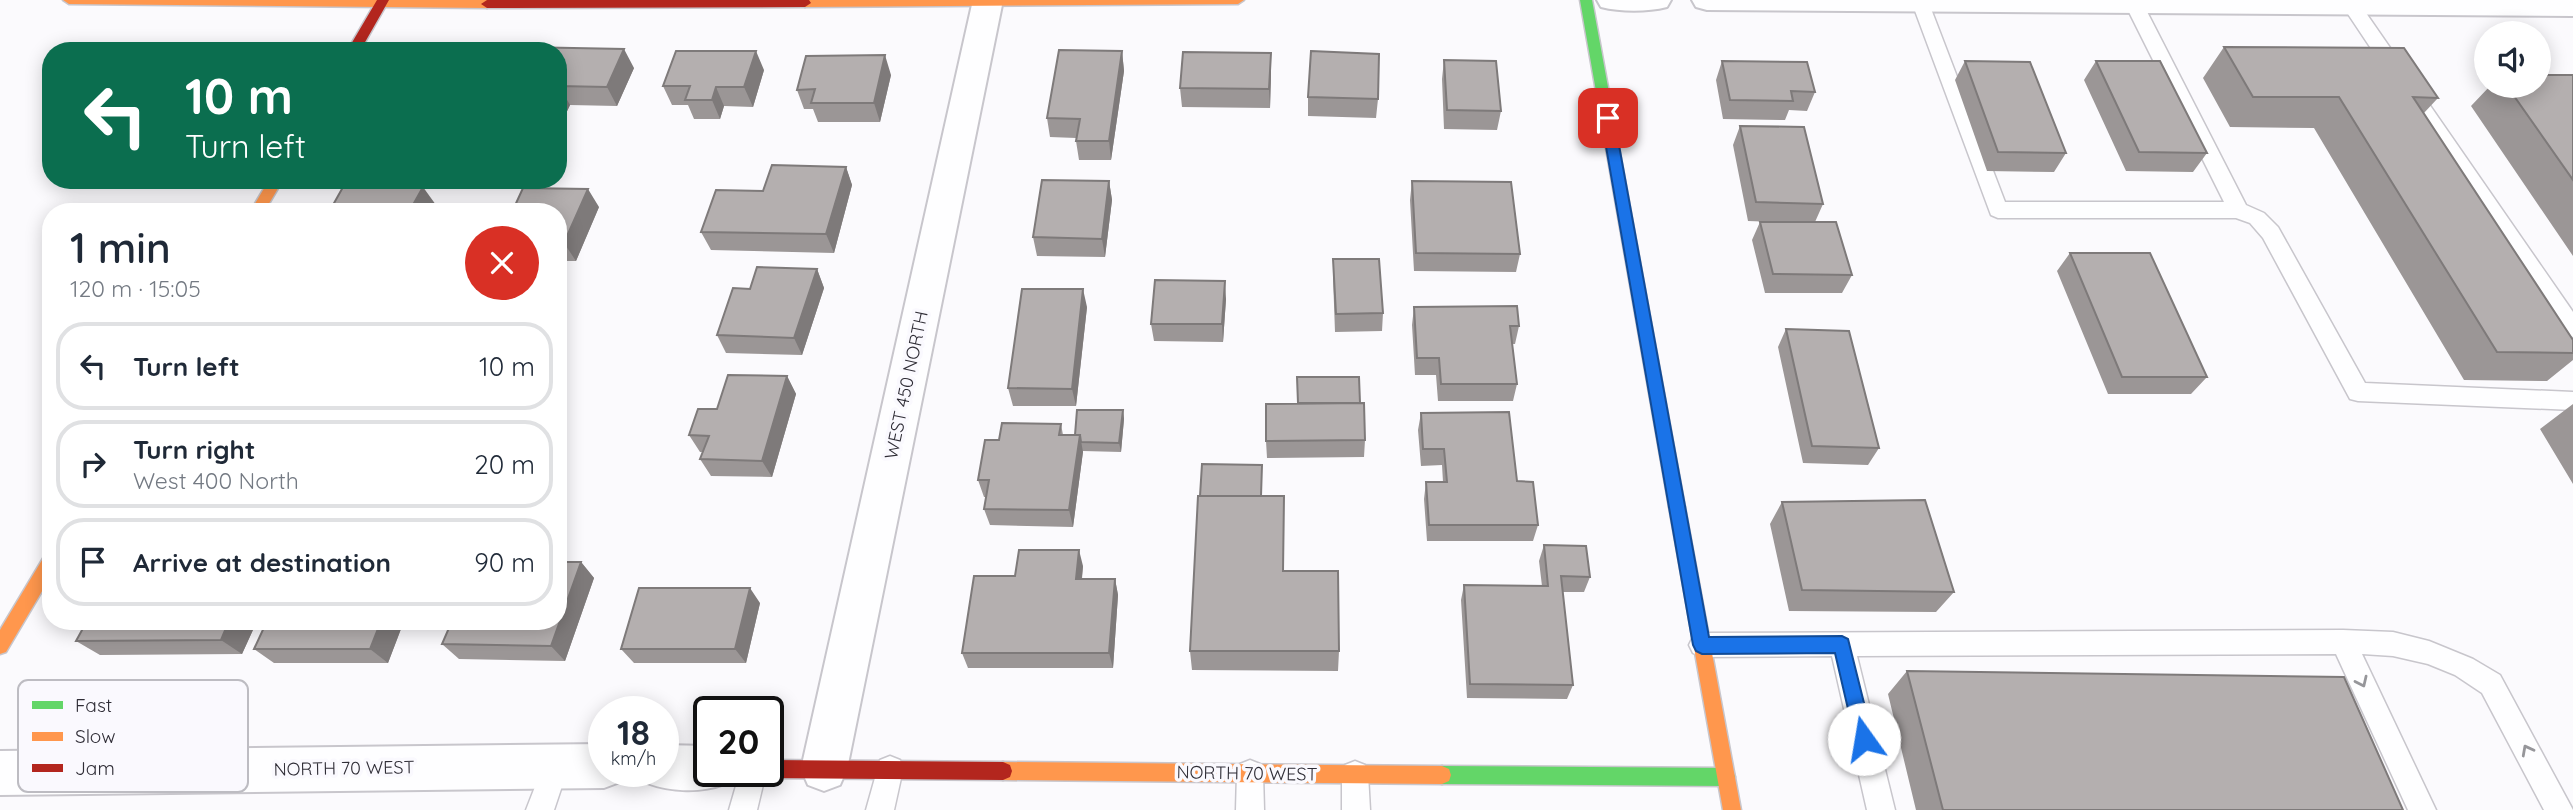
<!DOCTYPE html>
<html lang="en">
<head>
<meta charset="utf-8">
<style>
	body { margin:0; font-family:Quicksand,sans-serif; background:#f6f6f7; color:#1f2937; height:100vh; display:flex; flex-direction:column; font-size:26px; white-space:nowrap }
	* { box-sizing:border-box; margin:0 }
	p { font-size:23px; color:#747a83 }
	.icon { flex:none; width:38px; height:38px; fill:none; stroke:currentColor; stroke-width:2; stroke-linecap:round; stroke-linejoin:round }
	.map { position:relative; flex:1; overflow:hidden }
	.drawer { position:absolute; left:42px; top:203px; width:525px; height:427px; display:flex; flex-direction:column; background:#fff; border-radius:28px; box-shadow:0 4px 18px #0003 }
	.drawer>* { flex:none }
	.banner { position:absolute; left:42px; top:42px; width:525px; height:147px; border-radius:28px; box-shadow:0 4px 18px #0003; background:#0b6e4f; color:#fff; overflow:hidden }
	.controls { position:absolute; left:2474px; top:21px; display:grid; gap:14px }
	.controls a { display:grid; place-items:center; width:77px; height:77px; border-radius:50%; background:#fff; box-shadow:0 4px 18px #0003; font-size:35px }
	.speed { position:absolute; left:588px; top:696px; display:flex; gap:14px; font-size:35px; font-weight:700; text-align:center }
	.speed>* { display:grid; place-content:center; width:91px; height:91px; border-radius:50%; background:#fff; box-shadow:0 4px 18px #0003; line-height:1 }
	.speed small { font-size:18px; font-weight:400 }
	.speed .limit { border:4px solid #111; border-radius:10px; background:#fff; color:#111 }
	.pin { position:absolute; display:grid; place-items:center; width:60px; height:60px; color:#fff; margin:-30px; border-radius:14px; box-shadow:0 4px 10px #0006 }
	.me { position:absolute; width:77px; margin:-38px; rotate:347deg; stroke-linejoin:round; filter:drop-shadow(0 0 5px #0008) }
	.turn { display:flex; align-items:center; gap:24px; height:147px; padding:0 28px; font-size:32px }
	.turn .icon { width:91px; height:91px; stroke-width:2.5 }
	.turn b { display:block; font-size:49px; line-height:60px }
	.round { display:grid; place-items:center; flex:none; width:74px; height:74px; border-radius:37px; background:#f6f6f7 }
	.head { display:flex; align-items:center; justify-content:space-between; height:119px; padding:0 28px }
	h1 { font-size:42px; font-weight:600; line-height:52px }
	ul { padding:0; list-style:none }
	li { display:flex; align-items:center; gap:21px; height:88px; margin:0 14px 10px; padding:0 14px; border:4px solid #e0e1e3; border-radius:28px }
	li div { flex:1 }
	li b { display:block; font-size:26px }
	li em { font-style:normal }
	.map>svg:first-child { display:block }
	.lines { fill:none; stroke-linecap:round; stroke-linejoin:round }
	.lane-casing { stroke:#c8c6cc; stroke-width:3 }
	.street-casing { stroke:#c8c6cc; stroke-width:4 }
	.fast-casing { stroke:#c8c6cc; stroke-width:3 }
	.slow-casing { stroke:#c8c6cc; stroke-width:3 }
	.jam-casing { stroke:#c8c6cc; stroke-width:3 }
	.lane { fill:#fefeff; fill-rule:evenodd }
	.street { fill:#fefeff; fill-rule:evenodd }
	.fast { fill:#63d668; fill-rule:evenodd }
	.slow { fill:#ff974d; fill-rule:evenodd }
	.jam { fill:#b3261e; fill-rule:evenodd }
	.wall { fill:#9b9696 }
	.shaded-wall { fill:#7e7a7a }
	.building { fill:#b4afaf; stroke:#7e7a7a; stroke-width:2 }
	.oneway { stroke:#96969a }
	.route { fill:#1a73e8; stroke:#114b97; stroke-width:2 }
	.labels { text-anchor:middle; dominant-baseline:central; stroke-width:7; stroke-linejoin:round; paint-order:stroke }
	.street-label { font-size:18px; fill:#2f2d36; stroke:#faf9fe }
	.key { fill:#faf9fe; stroke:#bdbcc2; stroke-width:2 }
	.key-label { font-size:19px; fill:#2f2d36 }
</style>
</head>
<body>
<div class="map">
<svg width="2573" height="810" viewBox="0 0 2573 810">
	<rect width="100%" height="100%" fill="#fbfafd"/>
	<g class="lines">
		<defs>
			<path id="lane" d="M1911,0L1928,1L2005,202H2224L2124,2L2141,0L2246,205L2264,213L2278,227L2365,383L2573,392V410L2358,401L2350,399L2263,238L2250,223L2236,218H1998L1991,215Z
				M2343,0H2357L2573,312V337L2565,334L2537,297L2344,8L2341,4Z
				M2343,630L2393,632L2429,641L2473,659L2500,675L2573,810H2544L2482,693L2455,675L2428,664L2393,656L2362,654L2436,810H2408L2336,654L1857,656L1895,810H1867L1832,656L1702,657L1693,653L1689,645L1693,637L1702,633Z
				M556,752L565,756L569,765L554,810H526L547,756Z
				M890,756L900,760L903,769L894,810H866L880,760Z
				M1250,760L1260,764L1263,773L1264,810H1236L1237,773L1240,764Z
				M1355,761L1365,765L1368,774L1370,810H1342V774L1345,765Z
				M740,772H766L757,810H729Z"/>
			<path id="street" d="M973,0H1003L847,769L840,785L824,791L808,785L801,769Z
				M1597,0H1671L1667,7C1647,12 1621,12 1601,7Z
				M1692,0H2573V16L1707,10L1696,7Z
				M604,744V772H624L620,782L604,788L0,795V751Z
				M663,745L709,746V772H730L725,784C701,793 671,792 647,783L642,772H663Z"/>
			<path id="fast" d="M1580,0H1592L1685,507L1683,512L1677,514L1671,512L1669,507Z
				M1442,766L1726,768L1733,771L1735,777L1733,783L1726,786L1442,784L1435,781L1433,775L1435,769Z"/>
			<path id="slow" d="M63,0H487L493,4L487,8L69,4Z
				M801,0H1244L1238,4L805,7L799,3Z
				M269,180H283L264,212H250Z
				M1677,500L1683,502L1685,507L1741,810H1723L1669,507L1671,502Z
				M51,553V576L6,652L0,654V630L45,555Z
				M1003,762L1442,766L1449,769L1451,775L1449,781L1442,784L1003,780L996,777L994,771L996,765Z"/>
			<path id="jam" d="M377,0H389L360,51H347Z
				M487,0H809L811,3L805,7L487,8L481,4Z
				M768,760L1003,762L1010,765L1012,771L1010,777L1003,780L768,778L760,772H768Z"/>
		</defs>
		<use href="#lane" class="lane-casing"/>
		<use href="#street" class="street-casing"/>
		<use href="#fast" class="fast-casing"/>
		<use href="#slow" class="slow-casing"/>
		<use href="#jam" class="jam-casing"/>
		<use href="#lane" class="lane"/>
		<use href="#street" class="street"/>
		<use href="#fast" class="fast"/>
		<use href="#slow" class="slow"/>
		<use href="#jam" class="jam"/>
	</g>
	<path class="wall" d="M2224,47L2438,98L2423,114L2573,340V360L2547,381L2464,380L2314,128L2230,127L2203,78Z
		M558,51L634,68L617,106L570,105L558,130Z
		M1122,51L1124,71L1111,160H1079L1076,141V138L1050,137L1047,118Z
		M1444,60L1501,111L1497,130L1444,129L1442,79Z
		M1722,61L1815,92L1807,111L1789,110L1785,120L1723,119L1716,80Z
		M1965,61L2066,153L2054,172L1987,171L1955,80Z
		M2096,61L2207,153L2193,172L2126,171L2084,80Z
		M764,70L753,107L724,106L720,119H694L688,105H672L663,86Z
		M1271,73L1270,108L1182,107L1180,88Z
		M891,75L880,122H818L813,109H804L797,90Z
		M2573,75V256L2471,106L2490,86H2539Z
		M1308,97L1378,99L1376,118L1308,116Z
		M1740,126L1823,204L1815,222L1852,275L1842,293H1765L1752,240L1760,222H1775L1748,221L1733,145Z
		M846,167L852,185L834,253L711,250L701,232L763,191Z
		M1109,181L1112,200L1105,257L1037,256L1033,237Z
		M1412,181L1520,254L1516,272L1414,271L1410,200Z
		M599,207L576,261H558V212Z
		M2070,253L2207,377L2191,394H2108L2057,271Z
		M1333,259L1383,313L1382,331L1335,332L1333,277Z
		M817,269L824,288L802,355L726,353L717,335L750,289Z
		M1226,299L1223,342L1154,341L1151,324Z
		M1087,307L1076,406H1013L1008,388Z
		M1414,307L1519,326L1515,344H1512L1517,384L1513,401H1438L1436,375H1415L1412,325Z
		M1786,329L1879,448L1868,465L1803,463L1778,347Z
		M787,376L796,394L772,477L711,476L700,459L703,452H700L689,435L717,409Z
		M1360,403L1365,440L1364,457L1267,458L1266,441Z
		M2573,404V484L2540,429Z
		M1123,410L1124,419L1121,452L1083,451L1073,527L990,525L984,509L986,497H984L978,480L999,440L1061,424L1063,435H1075Z
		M1421,413L1517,481L1538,525L1533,541H1427L1424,499L1426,482H1443L1442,465L1421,466L1418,430Z
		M1262,465L1261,496L1283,571L1339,651L1338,671L1192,670L1190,651L1200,496Z
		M1782,502L1954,592L1936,612L1789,611L1770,524Z
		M1544,545L1590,577L1584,592H1563L1573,685L1567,699L1467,698L1461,600L1464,585L1542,586L1539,561Z
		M581,562L594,578L565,661L459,659L442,644Z
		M1083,566L1082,579H1115L1118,595L1113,668H968L962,653Z
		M760,603L746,663H634L621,649Z
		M87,621H257L242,654L100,655L76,641Z
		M404,621L388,663H274L254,649Z
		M1907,671L2403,810H1916L1888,694Z"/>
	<path class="shaded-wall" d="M624,49L634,68L617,106L607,87Z
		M756,51L764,70L753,107L744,87Z
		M1122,51L1124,71L1111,160L1109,141Z
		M1271,53V73L1270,108L1269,89Z
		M885,55L891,75L880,122L874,103Z
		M559,86L570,105L558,130V88Z
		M716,87L724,106L720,119L712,100Z
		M846,167L852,185L834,253L826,234Z
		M404,180H426V181L423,187L436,205L433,212H409L401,186Z
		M1109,181L1112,200L1105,257L1102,239Z
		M588,189L599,207L576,261L564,243Z
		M817,269L824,288L802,355L794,338Z
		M1225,281L1226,299L1223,342L1222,324Z
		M1083,289L1087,307L1076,406L1072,389Z
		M787,376L796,394L772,477L762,461Z
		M1123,410L1124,419L1121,452L1119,443Z
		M1080,435L1083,452L1073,527L1069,510Z
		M1079,550L1083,566L1080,595L1076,579Z
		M581,562L594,578L565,661L551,646Z
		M1115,579L1118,595L1113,668L1109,653Z
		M750,588L760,603L746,663L735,649Z
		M229,621H257L242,654L221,640Z
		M381,621H404L388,663L370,649Z"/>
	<path class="building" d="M411,44L495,46L493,51H407Z
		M521,47L624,49L607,87L559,86L558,88V51H519Z
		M2224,47L2404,48L2438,98L2413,97L2573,340V353L2497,352L2339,97H2253Z
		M1059,50L1122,51L1109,141H1076L1080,119L1047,118Z
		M676,51H756L744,87H716L712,100H685L690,86H663Z
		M1311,51L1379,54L1378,99L1308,97Z
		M1183,52L1271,53L1269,89L1180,88Z
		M885,55L874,103H811L815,89L797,90L806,56Z
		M1444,60L1496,61L1501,111L1447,110Z
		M1722,61L1807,62L1815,92L1791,91L1793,101L1730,100Z
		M1965,61L2030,62L2066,153L1998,152Z
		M2096,61H2160L2207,153L2139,152Z
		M2539,75H2573V180L2507,86H2539Z
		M1740,126L1804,127L1823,204L1756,202Z
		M772,165L846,167L826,234L701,232L716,190L763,191Z
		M347,180H404L401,186L423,187L409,212H329Z
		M1042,180L1109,181L1102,239L1033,237Z
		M1412,181L1511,182L1520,254L1416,253Z
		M523,188L588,189L564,243H558V212H512Z
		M1760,222H1836L1852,275L1773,274Z
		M2070,253H2150L2207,377H2122Z
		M1333,259H1379L1383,313L1336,314Z
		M757,267L817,269L794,338L717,335L733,288L750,289Z
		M1155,280L1225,281L1222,324H1151Z
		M1022,289H1083L1072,389L1008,388Z
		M1517,306L1519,326H1510L1517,384H1441L1439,358H1417L1414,307Z
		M1786,329L1849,331L1879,448L1812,446Z
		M728,375L787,376L762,461L700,459L709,436L689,435L698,409H717Z
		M1297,377H1359L1360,403H1298Z
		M1364,403L1365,440L1266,441V404Z
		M1077,410H1123L1119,443L1081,442L1080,435H1075Z
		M1509,412L1517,481L1533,482L1538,525H1429L1426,482H1447L1444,449H1423L1421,413Z
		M1002,423L1061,424L1059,435H1080L1069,510L984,509L989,480H978L985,440H999Z
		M1202,464L1262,465L1261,496H1200Z
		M1198,496H1284L1283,571H1338L1339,651H1190Z
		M1925,500L1954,592L1802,590L1782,502Z
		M1544,545L1586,546L1590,577L1561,576L1573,685L1470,684L1464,585L1548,586Z
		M1019,550H1079L1076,579H1115L1109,653H962L974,576H1015Z
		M558,562H581L551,646L442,644L452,621H558Z
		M639,588H750L735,649H621Z
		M87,621H229L221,640L76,641Z
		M267,621H381L370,649H254Z
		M1907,671L2344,677L2403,810H1943Z"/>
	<defs><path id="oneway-chevron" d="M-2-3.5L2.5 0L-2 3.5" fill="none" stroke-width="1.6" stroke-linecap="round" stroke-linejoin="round" transform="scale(1.75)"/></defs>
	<g class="oneway">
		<use href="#oneway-chevron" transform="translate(2362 682) rotate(65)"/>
		<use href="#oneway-chevron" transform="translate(2527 750) rotate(-118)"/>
	</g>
	<path class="route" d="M1608,113L1614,118L1709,637L1842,636L1848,639L1873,739L1871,745L1864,748L1858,745L1855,739L1835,653L1702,654L1696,651L1693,645L1601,118Z"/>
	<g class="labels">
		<g class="street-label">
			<text transform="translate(906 385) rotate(-78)">WEST 450 NORTH</text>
			<text transform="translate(344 768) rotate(-1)">NORTH 70 WEST</text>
			<text transform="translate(1247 773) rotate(1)">NORTH 70 WEST</text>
		</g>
	</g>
	<rect x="18" y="680" width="230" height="112" rx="10" class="key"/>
	<rect x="32" y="701" width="31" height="8" fill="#63d668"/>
	<rect x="32" y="732" width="31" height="9" fill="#ff974d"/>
	<rect x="32" y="764" width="31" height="8" fill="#b3261e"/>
	<g class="key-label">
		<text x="75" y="712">Fast</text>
		<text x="75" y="743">Slow</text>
		<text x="75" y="775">Jam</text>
	</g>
</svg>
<div class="controls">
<a><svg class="icon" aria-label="sound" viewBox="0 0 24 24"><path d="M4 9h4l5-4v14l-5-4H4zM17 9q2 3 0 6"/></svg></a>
</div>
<div class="speed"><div>18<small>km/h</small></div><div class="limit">20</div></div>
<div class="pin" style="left:1608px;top:118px;background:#d93025"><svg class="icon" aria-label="arrive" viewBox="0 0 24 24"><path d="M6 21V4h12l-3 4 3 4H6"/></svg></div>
<svg class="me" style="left:1864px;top:739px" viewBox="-20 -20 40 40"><circle r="19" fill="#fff"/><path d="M0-13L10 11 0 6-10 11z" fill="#1a73e8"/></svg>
<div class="banner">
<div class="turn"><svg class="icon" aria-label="left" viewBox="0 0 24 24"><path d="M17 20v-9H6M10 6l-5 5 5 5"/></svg><div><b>10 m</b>Turn left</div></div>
</div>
<section class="drawer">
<div class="head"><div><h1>1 min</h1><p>120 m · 15:05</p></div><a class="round" style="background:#d93025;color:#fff"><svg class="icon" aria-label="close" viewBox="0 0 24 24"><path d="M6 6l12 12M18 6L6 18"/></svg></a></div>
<ul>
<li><svg class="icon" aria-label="left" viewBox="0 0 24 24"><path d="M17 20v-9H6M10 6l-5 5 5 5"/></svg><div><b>Turn left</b></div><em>10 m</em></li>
<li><svg class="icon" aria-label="right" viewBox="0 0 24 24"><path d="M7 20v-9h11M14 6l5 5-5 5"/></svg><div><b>Turn right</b><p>West 400 North</p></div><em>20 m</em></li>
<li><svg class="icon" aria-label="arrive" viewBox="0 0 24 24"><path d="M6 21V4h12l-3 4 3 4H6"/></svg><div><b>Arrive at destination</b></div><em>90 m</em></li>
</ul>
</section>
</div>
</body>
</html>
